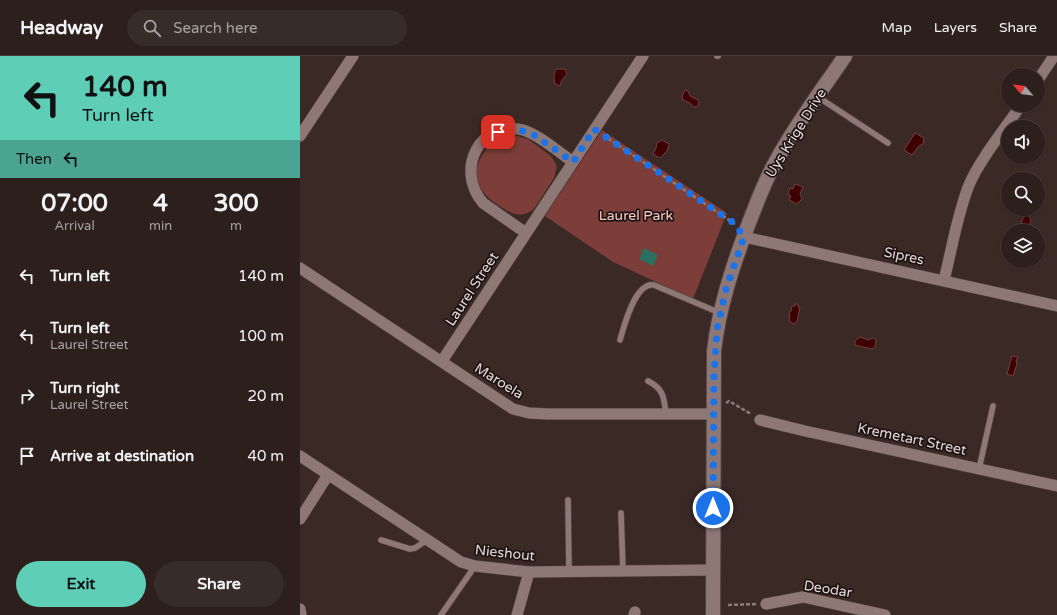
<!DOCTYPE html>
<html lang="en">
<head>
<meta charset="utf-8">
<style>
	body { margin:0; font-family:"Varela Round",sans-serif; background:#382c29; color:#f1f3f6; height:100vh; display:flex; flex-direction:column; font-size:15px; white-space:nowrap }
	* { box-sizing:border-box; margin:0 }
	p { font-size:13px; color:#a6a2a3 }
	.icon { flex:none; width:22px; height:22px; fill:none; stroke:currentColor; stroke-width:2; stroke-linecap:round; stroke-linejoin:round }
	.map { position:relative; flex:1; overflow:hidden }
	.details { display:flex; flex-direction:column; background:#2c1f1c; width:300px }
	.details>* { flex:none }
	.hud { background:#5eceb7; color:#111; overflow:hidden }
	.needle { width:26px; rotate:299deg }
	.buttons { position:absolute; left:701px; top:12px; display:grid; gap:8px }
	.buttons a { display:grid; place-items:center; width:44px; height:44px; border-radius:50%; background:#2c1f1c; box-shadow:0 1px 3px #0004,0 0 0 1px #483d3b; font-size:20px }
	.pin { position:absolute; display:grid; place-items:center; width:34px; height:34px; color:#fff; margin:-17px; border-radius:8px; box-shadow:0 2px 6px #0006 }
	.me { position:absolute; width:44px; margin:-22px; rotate:0deg; stroke-linejoin:round; filter:drop-shadow(0 0 3px #0008) }
	.turn { display:flex; align-items:center; gap:14px; height:84px; padding:0 16px; font-size:18px }
	.turn .icon { width:52px; height:52px; stroke-width:2.5 }
	.turn b { display:block; font-size:28px; line-height:34px }
	.then { display:flex; align-items:center; height:38px; padding:0 16px; background:#0003; gap:8px; font-size:15px }
	.eta { display:flex; justify-content:space-evenly; align-items:center; height:68px; text-align:center }
	.eta b { font-size:24px; font-weight:700; line-height:28px }
	.button { display:flex; gap:8px; margin-top:auto; padding:8px 16px }
	.button a { flex:1; height:46px; border-radius:24px; background:#5eceb7; color:#111; font-size:16px; font-weight:700; line-height:46px; text-align:center }
	.button a+a { background:#382c29; color:#f1f3f6 }
	ul { padding:0; list-style:none }
	li { display:flex; align-items:center; gap:12px; height:60px; padding:0 16px }
	li div { flex:1 }
	li b { display:block; font-size:15px }
	li em { font-style:normal }
	header { display:flex; align-items:center; gap:24px; box-sizing:border-box; height:56px; padding:0 20px; background:#2c1f1c; border-bottom:1px solid #483d3b }
	header strong { font-size:19px }
	nav { display:flex; gap:22px; margin-inline-start:auto; font-size:14px }
	.search { width:280px; height:36px; background:#382c29; display:flex; align-items:center; gap:10px; box-sizing:border-box; padding:0 14px; border-radius:22px; color:#a6a2a3; font-size:15px }
	main { display:flex; flex:1; min-height:0 }
	.map>svg:first-child { display:block }
	.green { fill:#7d3e39 }
	.water { fill:#3f0002; stroke:#714142 }
	.building { fill:#2b6f61 }
	.lines { fill:none; stroke-linecap:round; stroke-linejoin:round }
	.service-casing { stroke:#554543; stroke-width:7 }
	.minor-casing { stroke:#554543; stroke-width:12 }
	.tertiary-casing { stroke:#554543; stroke-width:16 }
	.path { stroke:#8d7d7a; stroke-width:2.5; stroke-dasharray:4 2; stroke-linecap:butt }
	.service { stroke:#8e7875; stroke-width:5.5 }
	.minor { stroke:#8e7875; stroke-width:11 }
	.tertiary { stroke:#8e7875; stroke-width:14 }
	.route { stroke:#1a73e8; stroke-width:7; stroke-dasharray:0 12.6 }
	.labels { text-anchor:middle; dominant-baseline:central; stroke-width:3.5; stroke-linejoin:round; paint-order:stroke }
	.street-label { font-size:14px; fill:#e5d8d6; stroke:#1c1413 }
	.park-label { font-size:14px; fill:#fecac4; stroke:#1c1413 }
</style>
</head>
<body>
<header>
<strong>Headway</strong>
<div class="search"><svg class="icon" aria-label="search" viewBox="0 0 24 24"><circle cx="10" cy="10" r="6"/><path d="M15 15l6 6"/></svg>Search here</div>
<nav><a>Map</a><a>Layers</a><a>Share</a></nav>
</header>
<main>
<section class="details">
<div class="hud">
<div class="turn"><svg class="icon" aria-label="left" viewBox="0 0 24 24"><path d="M17 20v-9H6M10 6l-5 5 5 5"/></svg><div><b>140 m</b>Turn left</div></div>
<div class="then">Then<svg class="icon" aria-label="left" viewBox="0 0 24 24"><path d="M17 20v-9H6M10 6l-5 5 5 5"/></svg></div>
</div>
<div class="eta">
<div><b>07:00</b><p>Arrival</p></div>
<div><b>4</b><p>min</p></div>
<div><b>300</b><p>m</p></div>
</div>
<ul>
<li><svg class="icon" aria-label="left" viewBox="0 0 24 24"><path d="M17 20v-9H6M10 6l-5 5 5 5"/></svg><div><b>Turn left</b></div><em>140 m</em></li>
<li><svg class="icon" aria-label="left" viewBox="0 0 24 24"><path d="M17 20v-9H6M10 6l-5 5 5 5"/></svg><div><b>Turn left</b><p>Laurel Street</p></div><em>100 m</em></li>
<li><svg class="icon" aria-label="right" viewBox="0 0 24 24"><path d="M7 20v-9h11M14 6l5 5-5 5"/></svg><div><b>Turn right</b><p>Laurel Street</p></div><em>20 m</em></li>
<li><svg class="icon" aria-label="arrive" viewBox="0 0 24 24"><path d="M6 21V4h12l-3 4 3 4H6"/></svg><div><b>Arrive at destination</b></div><em>40 m</em></li>
</ul>
<div class="button"><a>Exit</a><a>Share</a></div>
</section>
<div class="map">
<svg width="757" height="559" viewBox="0 0 757 559">
	<rect width="100%" height="100%" fill="#3b2926"/>
	<path class="green" d="M302,74L427,157L393,243L313,206L245,160Z
		M213,79L228,83L251,100L257,110L254,122L234,153C219,164 211,157 198,149C178,136 169,120 183,98C191,86 199,81 213,79Z"/>
	<path class="water" d="M257,13H265L267,18L262,24L260,30L255,28C254,23 253,17 257,13Z
		M385,34L388,35L390,40L398,44L399,47L398,50L394,51L390,47L383,44L382,40Z
		M615,77L624,82L623,88L619,90L612,99L604,94Z
		M362,84L369,88L367,95L360,102L353,98L356,92L357,87Z
		M495,128L503,131L500,138L502,143L497,148L489,144L491,140L488,138L490,132L493,133Z
		M727,159L731,163L728,175H719L723,162Z
		M495,248H498V251H500L497,266L494,268L489,265L490,259L489,257L491,255L492,250H495Z
		M560,281L568,284L573,282L576,283L575,291L572,293L555,289V285Z
		M712,300L718,301L716,305L717,308L713,320L707,318Z"/>
	<path class="building" d="M344,192L358,199L353,210L339,203Z"/>
	<g class="lines">
		<defs>
			<path id="service" d="M417,0H418
				M518,41L588,87
				M320,284C324,270 335,226 354,229L420,257
				M348,325C364,333 364,342 366,358
				M679,413L693,350
				M268,444L269,515
				M321,457L323,515
				M81,484L110,493L115,492L127,484
				M141,559L175,510"/>
			<path id="minor" d="M738,24L754,0
				M0,80L53,0
				M226,177L183,147C154,113 181,63 223,74C238,78 260,97 273,106
				M444,181L757,250
				M0,212L213,353L229,357L248,358H414
				M644,224C652,193 657,159 669,129C680,103 705,73 721,49
				M142,305L343,0
				M460,364L505,375L757,430
				M0,400L161,506L175,510L229,516L414,514
				M0,463L28,419
				M466,548L503,541L585,559
				M0,553L1,559
				M217,559L229,516
				M334,559L335,556"/>
			<path id="tertiary" d="M413,559L414,295C419,252 432,212 447,172C456,149 464,126 476,105C496,68 522,34 545,0"/>
		</defs>
		<use href="#service" class="service-casing"/>
		<use href="#minor" class="minor-casing"/>
		<use href="#tertiary" class="tertiary-casing"/>
		<path class="path" d="M303,79L435,168
			M426,347L429,345L451,358
			M428,549L456,548"/>
		<use href="#service" class="service"/>
		<use href="#minor" class="minor"/>
		<use href="#tertiary" class="tertiary"/>
	</g>
	<g class="lines">
		<path class="route" d="M198,76L215,73L231,77L273,106L294,73L434,167L444,181L426,233L417,273L414,317L413,452"/>
	</g>
	<g class="labels">
		<g class="street-label">
			<text transform="translate(496 77) rotate(-58)">Uys Krige Drive</text>
			<text transform="translate(604 200) rotate(12)">Sipres</text>
			<text transform="translate(172 233) rotate(-57)">Laurel Street</text>
			<text transform="translate(199 325) rotate(32)">Maroela</text>
			<text transform="translate(612 383) rotate(12)">Kremetart Street</text>
			<text transform="translate(205 497) rotate(6)">Nieshout</text>
			<text transform="translate(528 533) rotate(9)">Deodar</text>
		</g>
		<g class="park-label">
			<text x="336" y="159">Laurel Park</text>
		</g>
	</g>
</svg>
<div class="buttons">
<a><svg class="needle" viewBox="-14 -14 28 28"><path d="M0-13l5 13h-10z" fill="#e53935"/><path d="M0 13l5-13h-10z" fill="#a6a2a3"/></svg></a>
<a><svg class="icon" aria-label="sound" viewBox="0 0 24 24"><path d="M4 9h4l5-4v14l-5-4H4zM17 9q2 3 0 6"/></svg></a>
<a><svg class="icon" aria-label="search" viewBox="0 0 24 24"><circle cx="10" cy="10" r="6"/><path d="M15 15l6 6"/></svg></a>
<a><svg class="icon" aria-label="layers" viewBox="0 0 24 24"><path d="M12 4l9 5-9 5-9-5zM3 14l9 5 9-5"/></svg></a>
</div>
<div class="pin" style="left:198px;top:76px;background:#d93025"><svg class="icon" aria-label="arrive" viewBox="0 0 24 24"><path d="M6 21V4h12l-3 4 3 4H6"/></svg></div>
<svg class="me" style="left:413px;top:452px" viewBox="-20 -20 40 40"><circle r="17" fill="#1a73e8" stroke="#fff" stroke-width="3"/><path d="M0-11L8 9 0 5-8 9z" fill="#fff"/></svg>
</div>
</main>
</body>
</html>
